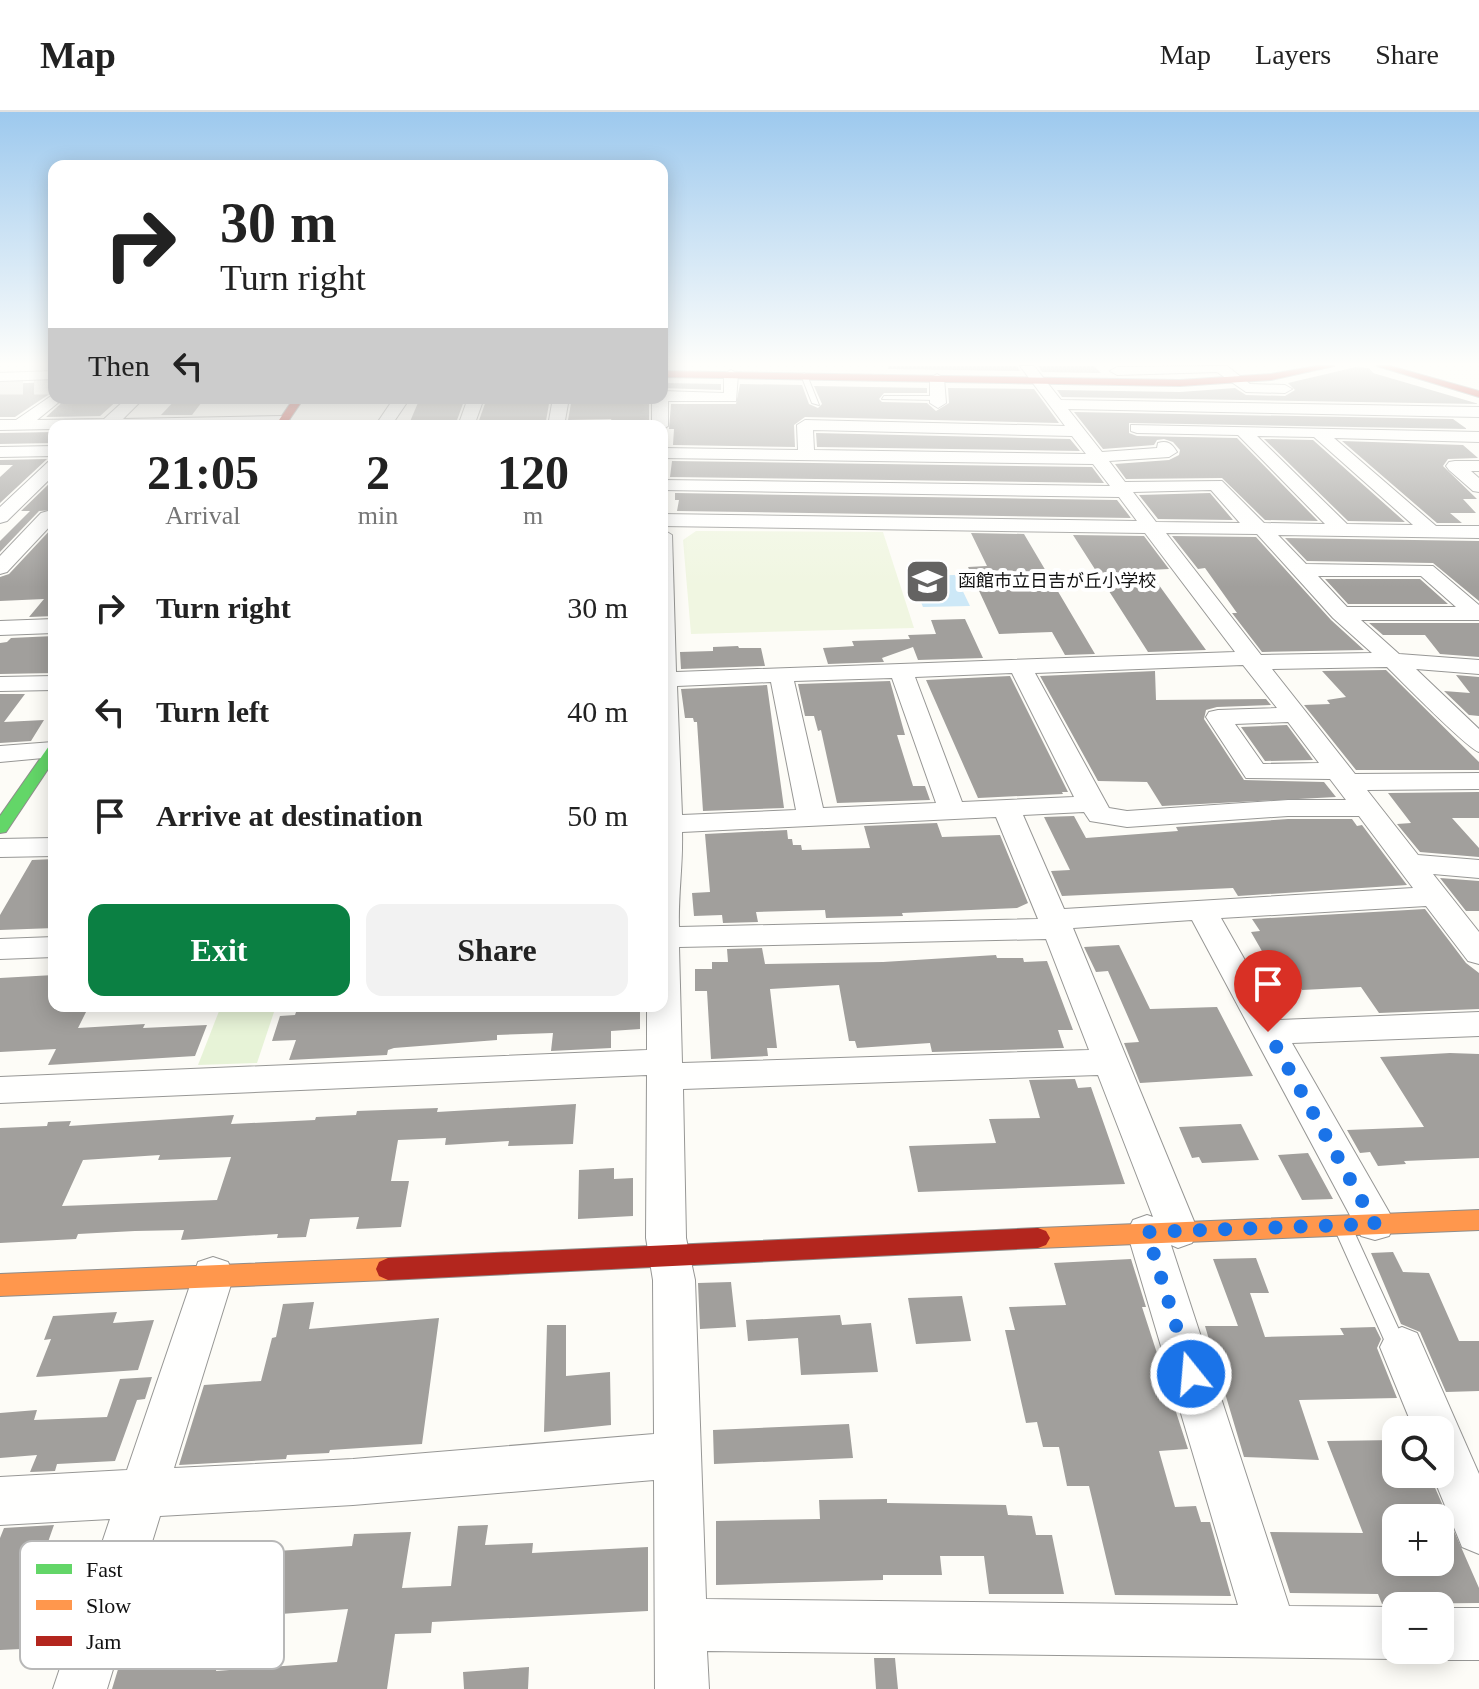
<!DOCTYPE html>
<html lang="en">
<head>
<meta charset="utf-8">
<style>
	body { margin:0; font-family:"Times New Roman","Noto Sans JP",serif; background:#f2f2f2; color:#222; height:100vh; display:flex; flex-direction:column; font-size:30px; white-space:nowrap }
	* { box-sizing:border-box; margin:0 }
	p { font-size:26px; color:#767676 }
	.icon { flex:none; width:44px; height:44px; fill:none; stroke:currentColor; stroke-width:2; stroke-linecap:round; stroke-linejoin:round }
	.map { position:relative; flex:1; overflow:hidden }
	.details { position:absolute; left:48px; top:308px; width:620px; height:592px; display:flex; flex-direction:column; background:#fff; border-radius:16px; box-shadow:0 4px 20px #0003 }
	.details>* { flex:none }
	.top-card { position:absolute; left:48px; top:48px; width:620px; height:244px; border-radius:16px; box-shadow:0 4px 20px #0003; background:#fff; color:#222; overflow:hidden }
	.tools { position:absolute; left:1382px; top:1304px; display:grid; gap:16px }
	.tools a { display:grid; place-items:center; width:72px; height:72px; border-radius:16px; background:#fff; box-shadow:0 4px 20px #0003; font-size:40px }
	.pin { position:absolute; display:grid; place-items:center; width:68px; height:68px; color:#fff; margin:-82px -34px; border-radius:50% 50% 50% 0; rotate:-45deg; box-shadow:0 0 8px #0007 }
	.pin .icon { rotate:45deg }
	.me { position:absolute; width:88px; margin:-44px; rotate:343deg; stroke-linejoin:round; filter:drop-shadow(0 0 6px #0008) }
	.turn { display:flex; align-items:center; gap:28px; height:168px; padding:0 40px; font-size:36px }
	.turn .icon { width:104px; height:104px; stroke-width:2.5 }
	.turn b { display:block; font-size:56px; line-height:68px }
	.then { display:flex; align-items:center; height:76px; padding:0 40px; background:#0003; gap:16px; font-size:30px }
	.eta { display:flex; justify-content:space-evenly; align-items:center; height:136px; text-align:center }
	.eta b { font-size:48px; font-weight:800; line-height:56px }
	.primary-button { display:flex; gap:16px; margin-top:auto; padding:16px 40px }
	.primary-button a { flex:1; height:92px; border-radius:16px; background:#0b8043; color:#fff; font-size:32px; font-weight:800; line-height:92px; text-align:center }
	.primary-button a+a { background:#f2f2f2; color:#222 }
	ul { padding:0; list-style:none }
	li { display:flex; align-items:center; gap:24px; height:104px; padding:0 40px }
	li div { flex:1 }
	li b { display:block; font-size:30px }
	li em { font-style:normal }
	header { display:flex; align-items:center; gap:48px; box-sizing:border-box; height:112px; padding:0 40px; background:#fff; border-bottom:2px solid #e0e0e0 }
	header strong { font-size:38px }
	nav { display:flex; gap:44px; margin-inline-start:auto; font-size:28px }
	.map>svg:first-child { display:block }
	.green { fill:#e7f3d7 }
	.pitch { fill:#f0f6e1 }
	.water { fill:#cde8f7 }
	.building { fill:#a19f9c; fill-rule:evenodd }
	.lines { fill:none; stroke-linecap:round; stroke-linejoin:round }
	.secondary-tunnel { stroke:#dad9d4; stroke-width:23; stroke-dasharray:23 11; stroke-linecap:butt }
	.lane-casing { stroke:#979795; stroke-width:2 }
	.street-casing { stroke:#979795; stroke-width:2 }
	.fast-casing { stroke:#8e8d8b; stroke-width:2 }
	.slow-casing { stroke:#8e8d8b; stroke-width:2 }
	.jam-casing { stroke:#8e8d8b; stroke-width:2 }
	.lane { fill:#fffffe; fill-rule:evenodd }
	.street { fill:#fffffe; fill-rule:evenodd }
	.fast { fill:#63d668; fill-rule:evenodd }
	.slow { fill:#ff974d; fill-rule:evenodd }
	.jam { fill:#b3261e; fill-rule:evenodd }
	.route { stroke:#1a73e8; stroke-width:14; stroke-dasharray:0 25.2 }
	.labels { text-anchor:middle; dominant-baseline:central; stroke-width:8; stroke-linejoin:round; paint-order:stroke }
	.far-poi-label { font-size:18px; fill:#111; stroke:#fff; text-anchor:start }
	.key { fill:#fff; stroke:#b8b8b8; stroke-width:2 }
	.key-label { font-size:22px; fill:#111 }
</style>
</head>
<body>
<header>
<strong>Map</strong>
<nav><a>Map</a><a>Layers</a><a>Share</a></nav>
</header>
<div class="map">
<svg width="1479" height="1577" viewBox="0 0 1479 1577">
	<rect width="100%" height="100%" fill="#fdfcf7"/>
	<path class="green" d="M221,894H276L257,951L198,953Z"/>
	<path class="pitch" d="M696,419L883,420L914,516L691,522L683,428Z"/>
	<path class="water" d="M955,463L970,494L923,495L910,464Z"/>
	<path class="building" d="M888,254H1017L1020,259L888,257Z
		M1038,254H1094L1101,261L1042,260Z
		M1356,255L1369,256L1373,261L1479,292L1062,285L1057,278L1180,280L1235,276L1246,283L1285,284L1295,278L1288,271Z
		M54,270V279L15,305H0V272Z
		M662,271L721,272V278L662,276Z
		M740,272L802,273L809,292L818,296L822,292L814,274L927,276V281H884L879,287L882,290L927,291L936,299L949,291L948,276L1034,277L1059,311L805,305L794,313L795,335L673,333L674,317H669L671,292H736Z
		M120,286L100,304L46,305L66,287Z
		M177,286H205L192,303H161Z
		M420,286H465L456,311L409,312Z
		M487,286H550L546,309L544,313L477,314Z
		M572,286H649V314H614L611,307L568,308Z
		M1074,300L1453,307L1467,317L1129,311V321L1137,324L1237,326L1318,409L1265,408L1222,366L1126,367L1115,352L1169,348L1179,343L1180,338L1173,330L1164,327L1157,328L1154,333L1103,337Z
		M54,320V331L0,332V321Z
		M816,321L1070,327L1080,339L817,335Z
		M1264,327L1313,328L1405,410L1348,409Z
		M1342,329L1463,333L1478,346L1448,347L1443,354L1477,387H1463L1476,401H1450L1462,411H1437Z
		M47,347L46,348L0,391V365L13,353H0V348Z
		M672,349L1092,355L1104,371L670,365Z
		M54,367V398L39,399L0,440V429L30,399H21Z
		M675,381L1117,388L1131,406L677,399L679,388H675Z
		M1210,381L1233,408L1158,407L1139,383Z
		M54,414V504L29,505L44,487L0,489V465L9,462Z
		M971,421L1024,422L1095,542L1065,543L1052,520L999,522L968,455L987,454Z
		M1073,423L1144,424L1169,457L1148,458L1206,538L1148,540Z
		M1172,424L1256,425L1331,508L1364,538L1262,540L1232,501H1237L1205,456L1198,457Z
		M1285,426L1479,429V489L1433,451L1307,449Z
		M1325,467H1420L1448,492H1348Z
		M965,507L983,546L918,548L913,535L882,546L884,550L828,552L823,536L854,534L852,529L910,527L908,523L936,522L931,508Z
		M1369,511H1479V545L1440,542L1425,523H1383Z
		M54,524V561L0,562V531L7,530L11,526Z
		M738,534L739,536H761L765,554L681,557L680,540L713,539V535Z
		M1386,558L1479,650V658H1356L1304,593L1330,592L1327,588L1346,585L1322,559Z
		M1155,559L1156,588L1266,587L1271,593L1217,595L1206,598L1204,607L1244,668L1324,670L1336,685L1162,694L1147,670L1098,669L1040,564Z
		M1456,563L1479,565V604L1469,603L1444,579L1470,581Z
		M1010,564L1068,680H1062L1063,682L978,686L926,568Z
		M890,569L905,623H897L913,674H925L930,688L837,691L821,618L818,619L814,604H805L798,572Z
		M767,573L784,696L703,699L697,610H694L693,606H685L681,577Z
		M0,582H25L4,610L44,608L31,629L0,631Z
		M1287,613L1313,648L1265,649L1241,615Z
		M1479,680V706H1452L1479,736V745L1420,740L1397,712L1411,711L1388,681Z
		M1074,704L1086,726L1178,719L1176,715L1288,707H1352L1357,714L1362,713L1407,773L1238,784L1233,776L1062,784L1051,759L1070,758L1044,705Z
		M937,711L942,725L1000,723L1028,791L1017,796L902,801L903,804L826,806L825,798L756,800L758,810L723,811L722,803L694,804L692,781L710,780L705,722L787,718L788,727H792L793,733H801L802,738L870,736L864,714Z
		M54,747V816L0,818V803L32,748Z
		M1440,766L1479,769V799H1466Z
		M1425,797L1466,851L1479,861V897L1379,901L1361,875L1302,878L1297,871L1281,872L1251,820L1260,819L1252,807Z
		M1119,833L1150,897L1217,895L1253,964L1140,971L1124,931L1139,930L1108,859L1096,860L1084,835Z
		M762,836L765,852L883,850L996,843L997,846H1023L1024,850L1047,849L1073,918H1058L1064,936L932,940L930,931L857,936L855,929H849L839,873L770,877L777,936H767L768,944L711,947L707,879H695V857H712V850H728L727,837Z
		M54,863V897L88,896L78,916L145,912L143,916L207,913L195,944L48,953L56,937L0,940V866Z
		M298,894H363L362,900L434,894H640V917L611,919V936L551,939L553,921L497,923V928L394,936L388,938L387,943L289,948L296,928L272,929L280,904L295,903Z
		M1450,941L1479,942V1046L1404,1049L1406,1052L1378,1054L1370,1040L1360,1041L1347,1018L1424,1015L1380,945Z
		M1075,967L1078,976L1091,975L1125,1072L918,1080L909,1034L996,1031L989,1007L1040,1006L1029,968Z
		M576,992L573,1032L508,1034L509,1029L445,1033L446,1026L398,1028L391,1069H409L401,1115L356,1117L359,1105L310,1107L306,1125L277,1126L278,1122L181,1128L184,1118L135,1119L78,1122L76,1127L0,1131V1016L47,1014L48,1010L71,1009L69,1014L234,1003L231,1012L315,1008L316,1005L356,1003L357,999L438,996L437,1000ZM160,1043L158,1048L231,1045L217,1088L62,1094L83,1048Z
		M1241,1012L1259,1048L1202,1051L1199,1045L1192,1046L1179,1015Z
		M1308,1041L1333,1087L1302,1088L1278,1043Z
		M614,1056V1067L633,1066V1104L578,1107L579,1058Z
		M1393,1140L1403,1160L1429,1161L1459,1229H1479V1279L1446,1280L1420,1220L1401,1212L1371,1141Z
		M1256,1146L1269,1181H1250L1265,1225L1344,1223L1340,1216L1375,1215L1381,1227L1377,1236L1397,1286L1299,1288L1319,1348L1244,1345L1205,1214H1238L1213,1147Z
		M1131,1147L1146,1195H1142L1188,1337L1159,1339L1175,1395L1196,1394L1201,1410H1210L1231,1484L1115,1483L1089,1374H1067L1059,1335H1043L1037,1310L1026,1311L1005,1218H1015L1009,1195L1066,1193L1054,1151Z
		M731,1170L736,1215L700,1217L698,1171Z
		M962,1184L971,1229L916,1232L908,1186Z
		M314,1190L309,1217L439,1206L422,1332L330,1338L329,1341L287,1343L286,1347L179,1353L204,1273L261,1269L272,1226L276,1225L283,1192Z
		M117,1200L113,1211L154,1208L138,1258L36,1265L51,1227L44,1228L53,1204Z
		M840,1203L842,1213L871,1211L878,1260L801,1263L798,1226L748,1229L746,1208Z
		M547,1213H566V1264L610,1260L611,1313L544,1320Z
		M152,1265L145,1287L137,1288L115,1349L57,1352L55,1359L30,1360L37,1343L0,1346V1301L37,1298L34,1308L107,1305L120,1267Z
		M849,1312L853,1346L714,1352L713,1318Z
		M1396,1328V1362H1429L1479,1476V1491L1382,1492L1378,1482L1290,1481L1270,1420L1363,1421L1327,1329ZM1396,1395H1440V1450H1396Z
		M887,1387V1391L1006,1393L1008,1403L1032,1404L1036,1423H1052L1064,1482H989L984,1444H940L942,1463H883V1468L716,1473V1409L820,1407L819,1388Z
		M54,1413L37,1461L89,1459L64,1535L0,1538V1426L4,1416Z
		M488,1413L485,1433L533,1431L532,1441L648,1435V1499L432,1510L431,1521L395,1522L387,1577H112L148,1459L259,1452L262,1440L352,1434L354,1422L411,1420L402,1476L451,1474L458,1414ZM348,1497L337,1550L216,1559L229,1506Z
		M874,1546H895L898,1577H876Z
		M529,1555L528,1577H464L463,1560Z"/>
	<g class="lines">
		<path class="secondary-tunnel" d="M0,271H54"/>
		<defs>
			<path id="lane" d="M804,261L807,263L819,293L812,291L801,263Z
				M884,284H938L942,286L938,288L882,287Z
				M1344,1110L1351,1113L1400,1220L1411,1235L1408,1241L1401,1244L1394,1241L1386,1232L1335,1118L1337,1113Z"/>
			<path id="street" d="M1020,254H1034L1061,288L1479,295V305L1068,297L1102,340L1157,336L1158,331C1168,328 1172,332 1177,340L1169,345L1109,349L1125,370L1222,369L1264,411L1325,412L1238,323L1137,321L1131,319V313L1479,320V330L1334,326L1436,414H1479V426L1278,423L1306,452L1433,454L1479,493V508H1361L1399,542L1479,548V562L1416,557L1479,617V640C1468,637 1401,569 1387,555L1272,557L1355,662L1479,661V677L1367,678L1418,743L1479,748V766L1433,762L1479,820V852L1468,849L1426,794L1221,806L1279,908L1479,900V924L1292,931L1389,1100L1395,1112L1389,1124L1375,1128L1361,1124L1192,808L1073,816L1198,1119L1192,1131L1178,1136L1171,1133L1289,1494L1396,1495V1538L1414,1539L1396,1547L707,1539L709,1577H655L654,1368L353,1393L160,1404L107,1577H53L110,1407L0,1413V1365L127,1358L198,1150L213,1145L228,1150L234,1163L174,1356L353,1347L654,1322L653,1168L646,1126L647,963L0,991V965L647,938V894H662V417L672,423L676,560L1235,540L1145,421L662,414V402L1137,409L1119,385L662,378V368L1110,374L1093,352L662,346V336L798,338L797,313L805,308L1065,314ZM813,318L1072,324L1086,342L814,338ZM1257,324L1314,325L1413,413L1347,412ZM1211,378L1240,411L1156,410L1133,380ZM1166,421L1257,422L1333,506L1372,541L1261,543ZM1318,464H1421L1456,495H1347ZM1243,553L1277,596L1218,598L1209,600L1206,605L1246,666L1330,667L1346,688H1288L1127,699L1109,696L1035,561ZM1012,561L1074,685L962,690L915,565ZM892,566L936,691L823,696L794,569ZM771,570L796,698L682,703L677,574ZM1288,610L1319,651L1263,652L1235,612ZM1084,700L1090,709L1127,715L1288,704H1359L1413,776L1064,797L1023,703ZM996,705L1038,807L679,815C678,781 683,753 682,720ZM1046,827L1089,938L682,951L679,835ZM1098,963L1153,1105L1147,1103L1133,1108L1127,1120L1238,1493L706,1487L695,1168L686,1126L683,977Z
				M1227,254L1250,272L1285,273L1292,277L1285,281L1246,280L1217,260L1117,263L1110,259L1117,255Z
				M731,258L738,262L736,289H668V314L662,318V314H652V286H662V279L724,281V262Z
				M54,259V267L0,269V261Z
				M937,262L944,266L946,291L938,296L930,291V266Z
				M54,282V286H64L37,308L104,307L127,286H144L123,307L283,304L291,309L283,314H54V317L0,318V308H16Z
				M394,286H410L391,314H375Z
				M468,286H484L474,314H458Z
				M553,286H569L564,314H548Z
				M54,334V344L0,345V335Z
				M54,349V363L7,409L0,411V395L48,350Z
				M1455,349H1479V359H1471L1479,366V380L1473,379L1449,358L1446,354L1449,350Z
				M48,399L54,401V410L7,460L0,462V444L41,401Z
				M54,507V521L0,523V509Z
				M54,564V578L0,579V565Z
				M53,630L54,645L0,650V634Z
				M54,726V744L0,745V727Z
				M54,825V845L0,847V827Z
				M1402,1215L1417,1221L1479,1362V1442L1462,1435L1432,1362H1440V1318H1414L1380,1235L1387,1221Z
				M1440,1496H1479V1548H1440L1422,1540L1421,1538H1440Z"/>
			<path id="fast" d="M54,632V648L6,720L0,721V704L49,634Z"/>
			<path id="slow" d="M1479,1098V1118L1038,1136L1030,1133L1026,1126L1030,1119L1038,1116Z
				M388,1146L397,1150L400,1157L397,1164L388,1168L0,1184V1162Z"/>
			<path id="jam" d="M1317,254H1334L1271,268L1180,274L662,265V259L1180,268L1271,262Z
				M1377,254H1390L1479,279V285Z
				M294,286H304L285,314H275Z
				M1038,1116L1046,1119L1050,1126L1046,1133L1038,1136L388,1168L379,1164L376,1157L379,1150L388,1146Z"/>
		</defs>
		<use href="#lane" class="lane-casing"/>
		<use href="#street" class="street-casing"/>
		<use href="#fast" class="fast-casing"/>
		<use href="#slow" class="slow-casing"/>
		<use href="#jam" class="jam-casing"/>
		<use href="#lane" class="lane"/>
		<use href="#street" class="street"/>
		<use href="#fast" class="fast"/>
		<use href="#slow" class="slow"/>
		<use href="#jam" class="jam"/>
	</g>
	<linearGradient id="sky" x2="0" y2="1"><stop stop-color="#9dc9ee"/><stop offset="0.53" stop-color="#fefefb"/><stop offset="1" stop-color="#fefefb" stop-opacity="0"/></linearGradient>
	<rect width="1479" height="475" fill="url(#sky)"/>
	<g class="lines">
		<path class="route" d="M1191,1262L1147,1120L1375,1112L1268,920"/>
	</g>
	<defs>
		<symbol id="school-square" viewBox="-11 -11 22 22"><rect x="-9" y="-9" width="18" height="18" rx="4" fill="#646362" stroke="#fff"/><path d="M0-5L7-2L0 1L-7-2ZM-4 1L0 2.5L4 1V4Q0 6-4 4Z" fill="#fff"/></symbol>
	</defs>
	<g fill-rule="evenodd">
		<use href="#school-square" x="902" y="444" width="51" height="51"/>
	</g>
	<g class="labels">
		<g class="far-poi-label">
			<text x="958" y="469">函館市立日吉が丘小学校</text>
		</g>
	</g>
	<rect x="20" y="1429" width="264" height="128" rx="12" class="key"/>
	<rect x="36" y="1452" width="36" height="10" fill="#63d668"/>
	<rect x="36" y="1488" width="36" height="10" fill="#ff974d"/>
	<rect x="36" y="1524" width="36" height="10" fill="#b3261e"/>
	<g class="key-label">
		<text x="86" y="1465">Fast</text>
		<text x="86" y="1501">Slow</text>
		<text x="86" y="1537">Jam</text>
	</g>
</svg>
<div class="tools">
<a><svg class="icon" aria-label="search" viewBox="0 0 24 24"><circle cx="10" cy="10" r="6"/><path d="M15 15l6 6"/></svg></a>
<a>+</a>
<a>−</a>
</div>
<div class="pin" style="left:1268px;top:920px;background:#d93025"><svg class="icon" aria-label="arrive" viewBox="0 0 24 24"><path d="M6 21V4h12l-3 4 3 4H6"/></svg></div>
<svg class="me" style="left:1191px;top:1262px" viewBox="-20 -20 40 40"><circle r="17" fill="#1a73e8" stroke="#fff" stroke-width="3"/><path d="M0-11L8 9 0 5-8 9z" fill="#fff"/></svg>
<div class="top-card">
<div class="turn"><svg class="icon" aria-label="right" viewBox="0 0 24 24"><path d="M7 20v-9h11M14 6l5 5-5 5"/></svg><div><b>30 m</b>Turn right</div></div>
<div class="then">Then<svg class="icon" aria-label="left" viewBox="0 0 24 24"><path d="M17 20v-9H6M10 6l-5 5 5 5"/></svg></div>
</div>
<section class="details">
<div class="eta">
<div><b>21:05</b><p>Arrival</p></div>
<div><b>2</b><p>min</p></div>
<div><b>120</b><p>m</p></div>
</div>
<ul>
<li><svg class="icon" aria-label="right" viewBox="0 0 24 24"><path d="M7 20v-9h11M14 6l5 5-5 5"/></svg><div><b>Turn right</b></div><em>30 m</em></li>
<li><svg class="icon" aria-label="left" viewBox="0 0 24 24"><path d="M17 20v-9H6M10 6l-5 5 5 5"/></svg><div><b>Turn left</b></div><em>40 m</em></li>
<li><svg class="icon" aria-label="arrive" viewBox="0 0 24 24"><path d="M6 21V4h12l-3 4 3 4H6"/></svg><div><b>Arrive at destination</b></div><em>50 m</em></li>
</ul>
<div class="primary-button"><a>Exit</a><a>Share</a></div>
</section>
</div>
</body>
</html>
